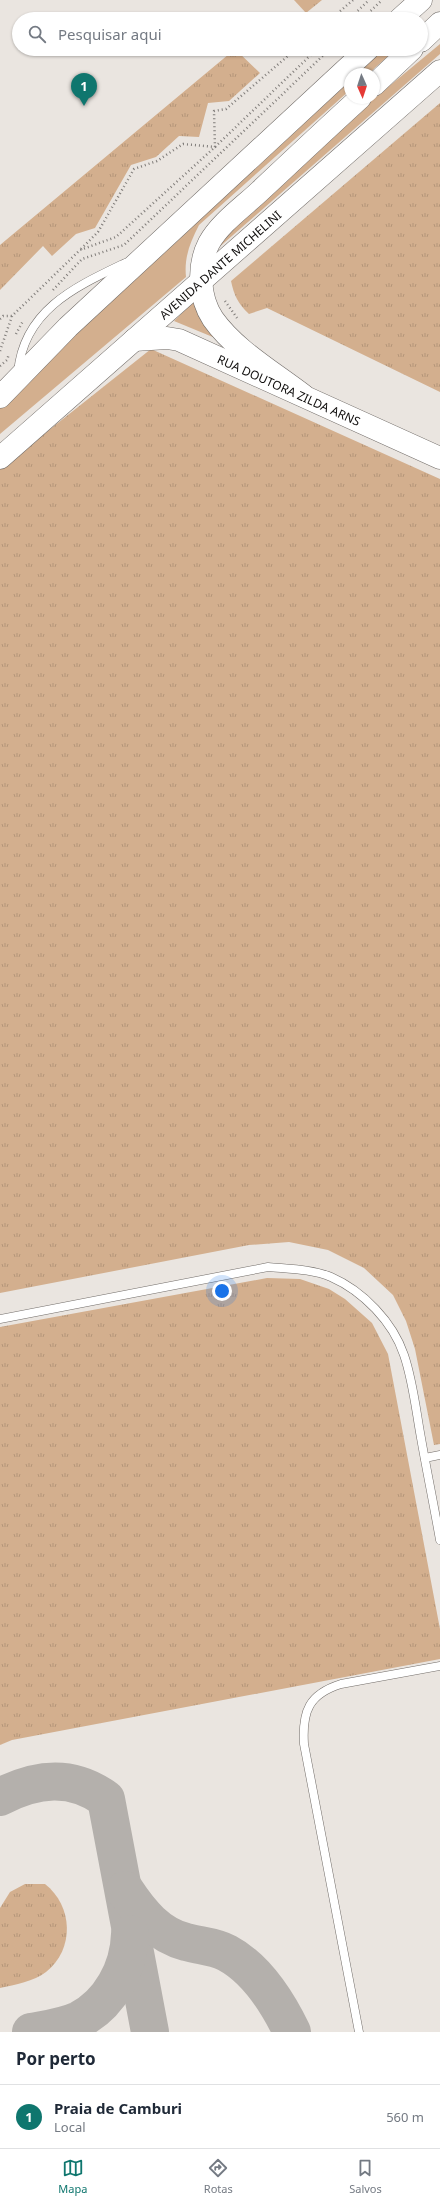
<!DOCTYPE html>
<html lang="pt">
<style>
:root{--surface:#fff;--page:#f2f2f3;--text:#1f2937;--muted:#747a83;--line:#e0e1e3;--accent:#0f766e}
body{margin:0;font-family:"Noto Sans",sans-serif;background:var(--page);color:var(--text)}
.compass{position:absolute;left:344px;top:68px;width:36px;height:36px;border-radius:50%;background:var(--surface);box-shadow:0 1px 3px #0004;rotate:177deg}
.you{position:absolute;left:222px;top:1291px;width:14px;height:14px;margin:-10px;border:3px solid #fff;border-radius:50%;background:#1a73e8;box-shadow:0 0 0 6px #1a73e833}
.badge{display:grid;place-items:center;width:26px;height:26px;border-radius:50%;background:var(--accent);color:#fff;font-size:13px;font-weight:700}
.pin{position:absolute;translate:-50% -33px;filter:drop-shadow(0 1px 2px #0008)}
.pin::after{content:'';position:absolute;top:21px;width:14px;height:12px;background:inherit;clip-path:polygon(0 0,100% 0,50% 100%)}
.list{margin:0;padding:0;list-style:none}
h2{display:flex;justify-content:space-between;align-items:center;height:52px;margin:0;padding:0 16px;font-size:17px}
h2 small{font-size:13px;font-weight:400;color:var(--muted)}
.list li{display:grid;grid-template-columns:26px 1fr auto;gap:12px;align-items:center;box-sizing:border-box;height:64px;padding:0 16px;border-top:1px solid var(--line)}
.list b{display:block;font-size:15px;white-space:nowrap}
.list p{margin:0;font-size:13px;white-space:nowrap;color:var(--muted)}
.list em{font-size:13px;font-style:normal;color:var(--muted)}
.icon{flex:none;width:22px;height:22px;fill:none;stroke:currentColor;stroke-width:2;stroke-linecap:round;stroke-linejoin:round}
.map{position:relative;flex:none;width:440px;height:2032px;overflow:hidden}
.search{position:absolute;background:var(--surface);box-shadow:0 1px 3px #0004;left:12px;right:12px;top:12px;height:44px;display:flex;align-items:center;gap:10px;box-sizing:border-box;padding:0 14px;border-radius:22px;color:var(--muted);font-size:15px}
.sheet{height:116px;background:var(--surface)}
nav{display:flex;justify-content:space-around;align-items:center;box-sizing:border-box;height:56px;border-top:1px solid var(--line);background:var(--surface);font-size:11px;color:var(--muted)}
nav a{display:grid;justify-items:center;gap:2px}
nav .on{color:var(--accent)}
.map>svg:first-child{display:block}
.grass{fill:url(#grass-tufts)}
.garden{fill:#d3af8e}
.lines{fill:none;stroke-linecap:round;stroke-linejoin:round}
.taxiway{stroke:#b4b0ac;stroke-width:38}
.lane-casing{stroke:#716c68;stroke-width:9}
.secondary-casing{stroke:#716c68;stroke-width:23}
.path{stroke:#807d7a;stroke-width:2.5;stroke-dasharray:1 3;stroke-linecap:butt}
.lane{stroke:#fff;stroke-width:8}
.secondary{stroke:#fff;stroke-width:22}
.labels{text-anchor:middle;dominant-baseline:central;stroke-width:3;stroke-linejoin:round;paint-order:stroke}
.street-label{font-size:12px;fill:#0e0c0b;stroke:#fff}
</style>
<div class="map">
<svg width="440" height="2032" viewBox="0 0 440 2032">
<defs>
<pattern id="grass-tufts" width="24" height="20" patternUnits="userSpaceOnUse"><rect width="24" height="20" fill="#d3af8e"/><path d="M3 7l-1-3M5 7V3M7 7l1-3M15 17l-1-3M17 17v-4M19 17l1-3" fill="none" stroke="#b49579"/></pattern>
</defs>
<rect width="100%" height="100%" fill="#eae5e0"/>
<g class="grass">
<path d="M294 0H322L306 13Z"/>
<path d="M235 49 260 73 229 101 208 103 199 137 179 136 156 157 131 165 95 228 76 234 52 256 43 246 0 290V245Z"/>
<path d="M440 103V392L267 308 249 314C238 304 234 295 231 281Z"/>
<path d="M151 349 440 479V1444L434 1445 415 1349 406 1321 393 1295 364 1268 328 1250 289 1242 249 1245 0 1293V469Z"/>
<path d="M267 1278 300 1279 329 1289 345 1299 372 1323 388 1354 440 1629V1659L12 1740 0 1745V1327Z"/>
<path d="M25 1884H45C73 1906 75 1949 46 1972 34 1981 15 1985 0 1988V1908L10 1892Z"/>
</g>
<g class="garden">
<path d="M440 44V54L217 249 219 239 358 112Z"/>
<path d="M392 49H396L368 74H350V90L199 225C190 243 184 257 186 277L0 434V403L148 259 353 69 373 56Z"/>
<path d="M197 298 220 340 174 321Z"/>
</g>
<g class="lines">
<g class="taxiway">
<path d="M0 1797C36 1778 72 1774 106 1799L150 2032"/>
<path d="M125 1890C140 1913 158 1935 186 1942 200 1946 214 1946 227 1953 257 1969 278 2003 292 2032"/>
<path d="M31 2032C47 2029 64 2027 79 2020 110 2004 129 1969 130 1934"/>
</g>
<defs>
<g id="lane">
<path d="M18 372C24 310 75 287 125 263"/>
<path d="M0 1319 268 1267C289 1269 312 1269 331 1277 363 1291 393 1322 404 1355 413 1381 416 1411 421 1438 427 1472 434 1506 440 1540"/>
<path d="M425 1458 440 1455"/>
<path d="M359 2032 304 1744C302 1711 309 1694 341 1684L440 1666"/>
</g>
<g id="secondary">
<path d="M400 19 421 0"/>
<path d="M421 41 440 23"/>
<path d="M374 85 412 49"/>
<path id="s1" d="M134 340 167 338 179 340 440 458"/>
<path d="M303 395C273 372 235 350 213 319 199 298 197 266 209 243 220 223 243 207 260 191 293 160 326 129 360 98"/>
<path d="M0 397 68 327 368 49"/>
<path id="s2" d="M0 458 440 71"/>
</g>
</defs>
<use href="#lane" class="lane-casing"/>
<use href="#secondary" class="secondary-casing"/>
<g class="path">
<path d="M331 19 353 0"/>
<path d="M349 19 369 0"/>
<path d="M362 19 382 0"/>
<path d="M81 249 98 232 134 169 157 161 183 144 215 147 214 111 226 109 296 49"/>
<path d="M53 290 82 259 124 245 330 49"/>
<path d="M225 301 237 318"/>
<path d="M0 319 3 316H12"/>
<path d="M16 334 23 321"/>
<path d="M0 351 12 316 80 250 116 237 215 147 317 49"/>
<path d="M0 366 7 360 9 354"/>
</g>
<use href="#lane" class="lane"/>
<use href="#secondary" class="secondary"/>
</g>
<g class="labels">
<g class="street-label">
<text stroke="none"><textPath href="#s2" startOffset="293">AVENIDA DANTE MICHELINI</textPath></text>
<text stroke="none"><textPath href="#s1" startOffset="166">RUA DOUTORA ZILDA ARNS</textPath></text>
</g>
</g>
</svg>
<svg class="compass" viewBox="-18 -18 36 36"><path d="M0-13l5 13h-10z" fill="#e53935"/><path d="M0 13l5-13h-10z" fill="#747a83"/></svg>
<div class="you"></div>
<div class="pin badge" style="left:84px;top:106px">1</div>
<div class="search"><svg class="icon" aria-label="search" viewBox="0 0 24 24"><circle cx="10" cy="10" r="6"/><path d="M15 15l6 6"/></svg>Pesquisar aqui</div>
</div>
<section class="sheet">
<h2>Por perto<small></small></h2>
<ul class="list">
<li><span class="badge">1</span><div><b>Praia de Camburi</b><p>Local</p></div><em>560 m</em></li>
</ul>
</section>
<nav>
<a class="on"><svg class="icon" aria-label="map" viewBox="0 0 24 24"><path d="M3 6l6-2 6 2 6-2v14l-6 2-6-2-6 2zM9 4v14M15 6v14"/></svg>Mapa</a>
<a><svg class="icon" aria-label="directions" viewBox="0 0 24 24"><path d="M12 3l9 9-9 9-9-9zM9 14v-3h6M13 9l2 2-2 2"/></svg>Rotas</a>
<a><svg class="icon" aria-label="saved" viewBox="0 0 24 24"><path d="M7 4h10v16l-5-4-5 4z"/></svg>Salvos</a>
</nav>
